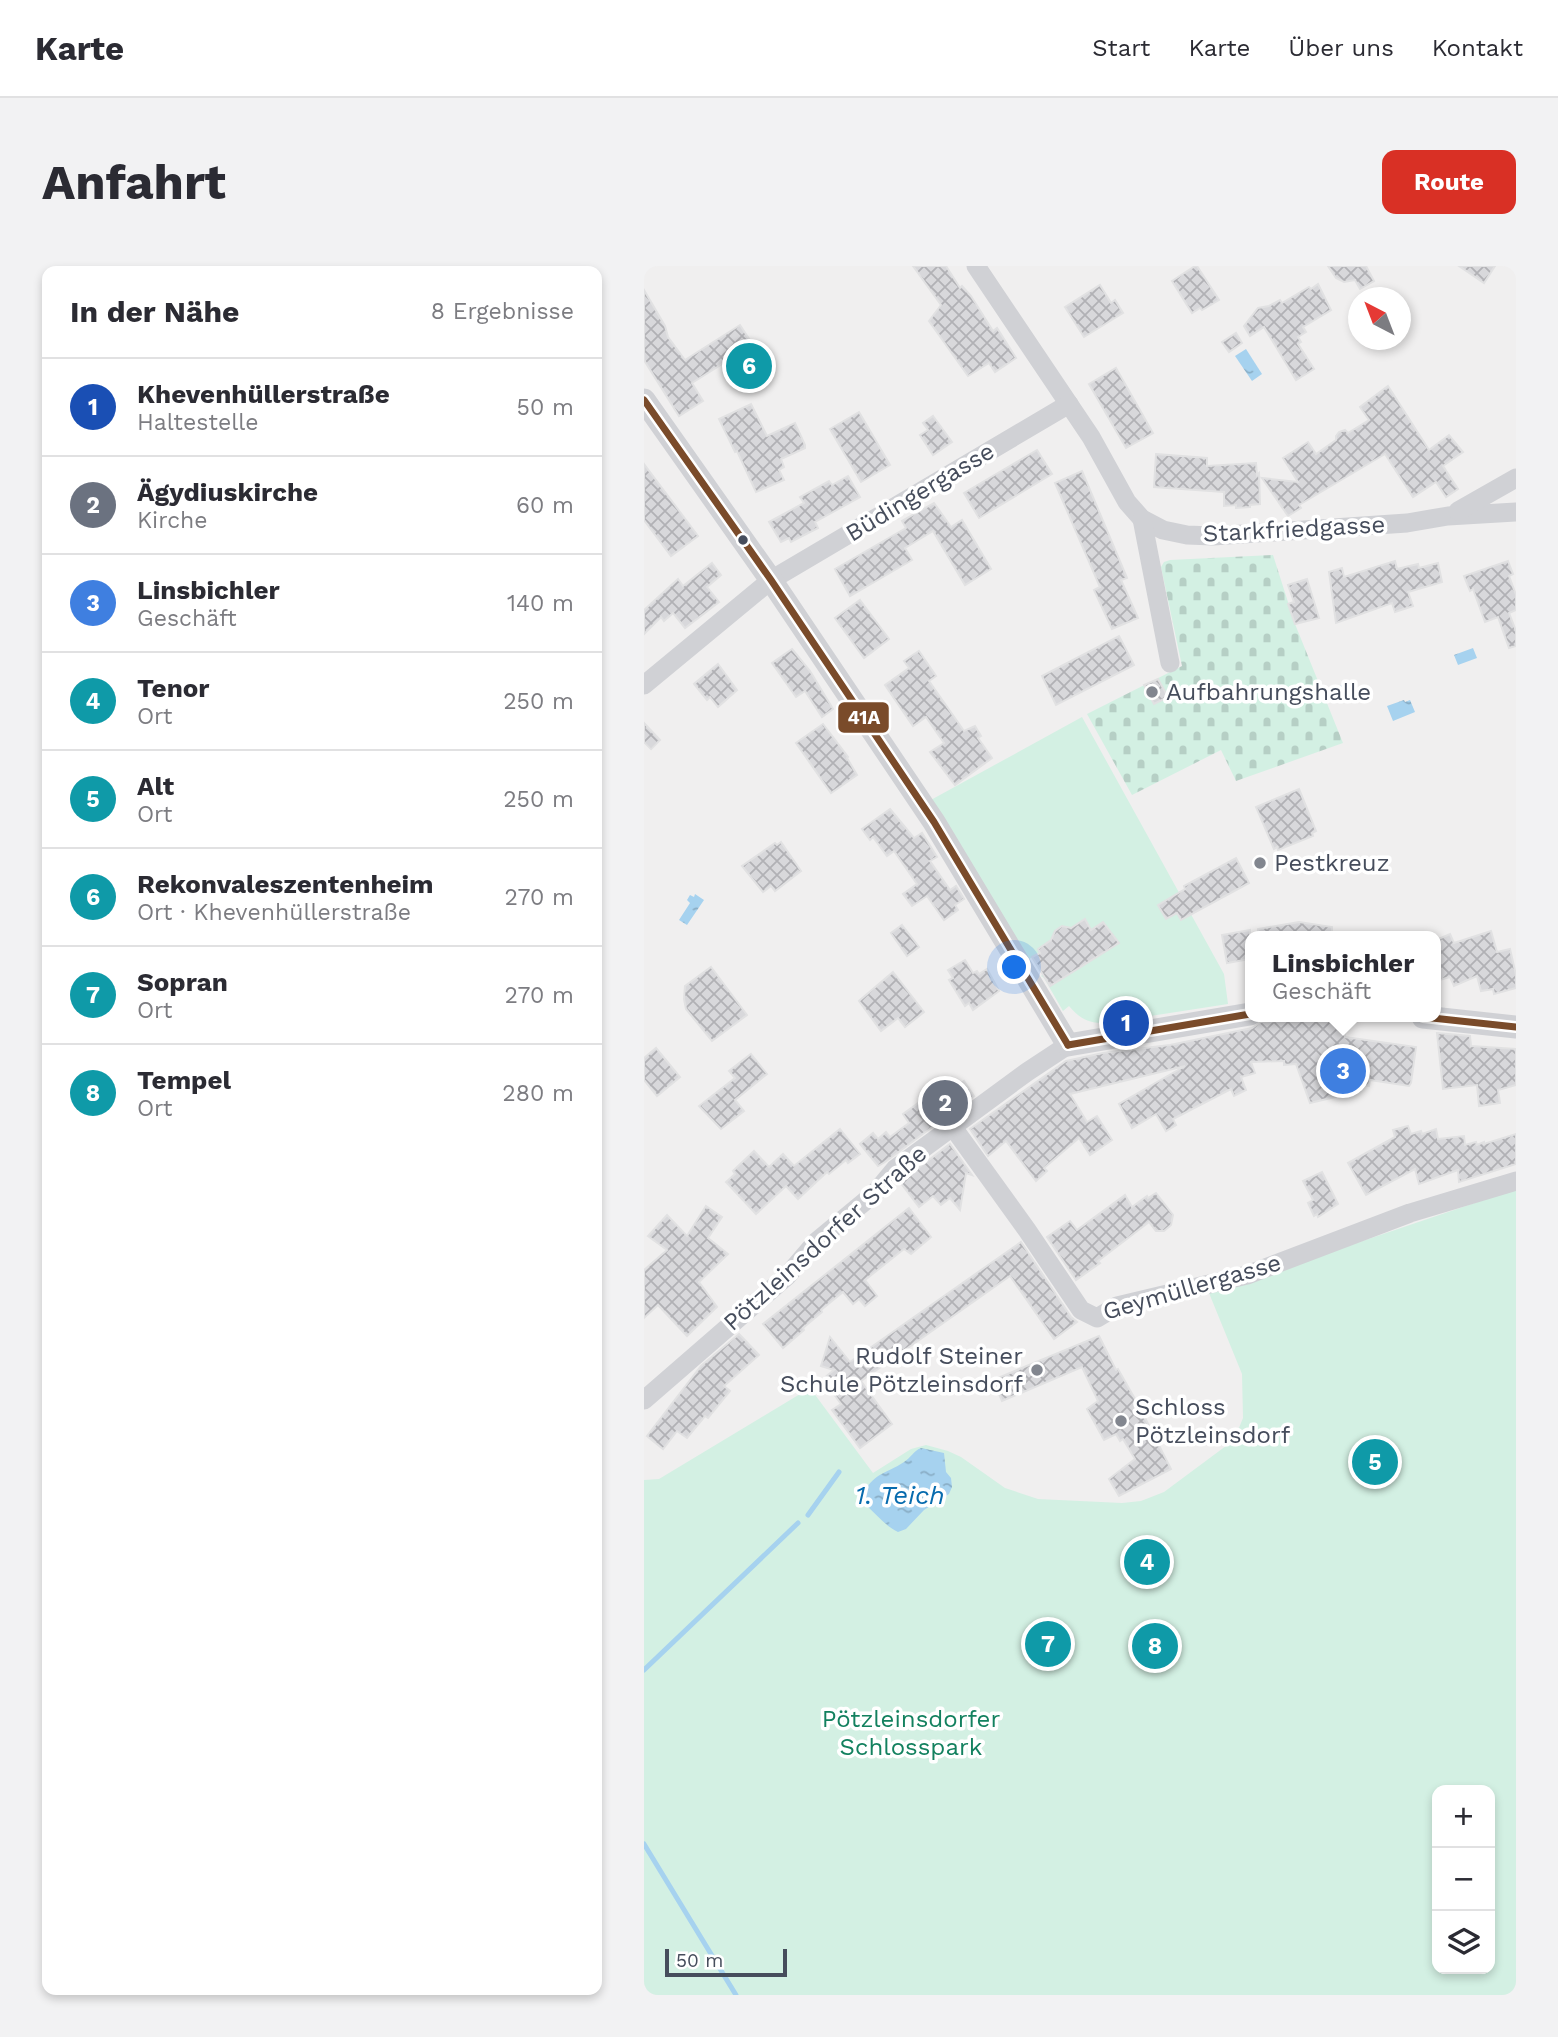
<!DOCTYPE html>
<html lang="de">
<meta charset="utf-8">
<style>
:root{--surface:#fff;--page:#f2f2f3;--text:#2b2b33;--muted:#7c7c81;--line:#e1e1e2;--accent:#d93025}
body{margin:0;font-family:"Work Sans",sans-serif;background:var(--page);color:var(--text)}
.controls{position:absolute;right:21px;bottom:21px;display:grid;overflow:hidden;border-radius:14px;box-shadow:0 4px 10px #0003}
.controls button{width:63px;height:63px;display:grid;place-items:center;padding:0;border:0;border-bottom:2px solid var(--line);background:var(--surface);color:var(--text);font:35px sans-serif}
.compass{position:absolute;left:704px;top:21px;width:63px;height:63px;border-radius:50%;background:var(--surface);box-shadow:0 4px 10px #0003;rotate:318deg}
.scale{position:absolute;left:21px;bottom:18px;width:122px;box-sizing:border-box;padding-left:7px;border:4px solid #464d5c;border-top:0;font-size:19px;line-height:24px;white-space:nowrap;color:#464d5c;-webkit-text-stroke:5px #fff;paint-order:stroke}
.you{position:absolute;left:371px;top:702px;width:24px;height:24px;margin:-18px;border:5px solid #fff;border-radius:50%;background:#1a73e8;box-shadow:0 0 0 10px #1a73e833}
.badge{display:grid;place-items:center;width:46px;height:46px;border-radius:50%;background:var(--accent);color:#fff;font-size:23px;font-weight:700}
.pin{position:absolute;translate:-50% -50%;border:4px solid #fff;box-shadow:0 2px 7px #0006}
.popup{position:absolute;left:601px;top:665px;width:196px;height:91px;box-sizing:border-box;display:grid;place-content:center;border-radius:14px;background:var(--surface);filter:drop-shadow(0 2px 5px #0005);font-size:23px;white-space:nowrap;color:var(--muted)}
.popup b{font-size:26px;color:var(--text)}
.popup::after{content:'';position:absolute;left:50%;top:100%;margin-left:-14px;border:14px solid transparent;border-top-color:var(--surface)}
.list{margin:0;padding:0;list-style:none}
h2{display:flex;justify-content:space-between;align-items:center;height:91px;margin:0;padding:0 28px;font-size:30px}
h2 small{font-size:23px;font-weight:400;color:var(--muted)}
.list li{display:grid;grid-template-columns:46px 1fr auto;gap:21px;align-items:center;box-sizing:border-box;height:98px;padding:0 28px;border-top:2px solid var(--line)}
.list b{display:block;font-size:26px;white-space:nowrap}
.list p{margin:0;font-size:23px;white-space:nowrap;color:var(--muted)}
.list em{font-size:23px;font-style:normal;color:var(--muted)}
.icon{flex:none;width:38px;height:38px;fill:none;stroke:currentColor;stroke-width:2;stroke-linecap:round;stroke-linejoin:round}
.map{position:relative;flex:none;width:872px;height:1729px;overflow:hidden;border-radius:14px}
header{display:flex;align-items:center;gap:42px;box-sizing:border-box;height:98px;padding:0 35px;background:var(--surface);border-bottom:2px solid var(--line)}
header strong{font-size:33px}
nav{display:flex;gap:38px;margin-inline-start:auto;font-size:24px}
.intro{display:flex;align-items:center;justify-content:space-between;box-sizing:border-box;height:168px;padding:0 42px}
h1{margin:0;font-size:49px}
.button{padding:18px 32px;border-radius:14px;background:var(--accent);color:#fff;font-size:24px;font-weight:700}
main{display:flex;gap:42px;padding:0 42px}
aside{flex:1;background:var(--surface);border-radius:14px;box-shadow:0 4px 10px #0003}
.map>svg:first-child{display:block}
.cemetery{fill:url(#cemetery-stones)}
.park{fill:#d3f0e3;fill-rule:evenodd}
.water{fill:url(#water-ripples)}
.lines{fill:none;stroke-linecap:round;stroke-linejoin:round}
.stream{stroke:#a6d2ef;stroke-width:5}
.building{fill:url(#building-cross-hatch);stroke:#e1e1e2;stroke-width:2}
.minor{stroke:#d0d1d5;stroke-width:19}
.tertiary{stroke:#d0d1d5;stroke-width:23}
.bus-1-casing{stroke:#fff;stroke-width:12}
.bus-1{stroke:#7a4b2a;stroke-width:7}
.bus-dot{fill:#464d5c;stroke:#fff;stroke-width:2.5}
.poi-dot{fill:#82868f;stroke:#fff;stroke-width:2.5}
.labels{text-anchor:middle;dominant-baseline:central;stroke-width:7;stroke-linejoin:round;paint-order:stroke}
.street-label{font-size:24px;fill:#464d5c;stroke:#fff}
.poi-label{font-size:24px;fill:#464d5c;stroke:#fff;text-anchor:start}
.park-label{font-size:24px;fill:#13815f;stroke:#fff}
.water-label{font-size:26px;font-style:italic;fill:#076bae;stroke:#fff}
.line-badge{stroke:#fff;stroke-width:2.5}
.badge-label{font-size:19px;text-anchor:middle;font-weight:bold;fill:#fff}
</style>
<header>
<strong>Karte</strong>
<nav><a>Start</a><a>Karte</a><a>Über uns</a><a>Kontakt</a></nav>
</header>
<div class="intro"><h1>Anfahrt</h1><a class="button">Route</a></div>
<main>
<aside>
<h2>In der Nähe<small>8 Ergebnisse</small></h2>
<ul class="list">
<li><span class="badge" style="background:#1a4fb4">1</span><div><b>Khevenhüllerstraße</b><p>Haltestelle</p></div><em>50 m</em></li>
<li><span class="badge" style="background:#6b7280">2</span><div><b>Ägydiuskirche</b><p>Kirche</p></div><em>60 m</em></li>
<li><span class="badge" style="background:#3f7fe0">3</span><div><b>Linsbichler</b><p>Geschäft</p></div><em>140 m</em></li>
<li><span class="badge" style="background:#0f9aa8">4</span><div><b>Tenor</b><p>Ort</p></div><em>250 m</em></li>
<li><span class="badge" style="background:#0f9aa8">5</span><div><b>Alt</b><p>Ort</p></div><em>250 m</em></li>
<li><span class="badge" style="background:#0f9aa8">6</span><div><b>Rekonvaleszentenheim</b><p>Ort · Khevenhüllerstraße</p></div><em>270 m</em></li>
<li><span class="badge" style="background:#0f9aa8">7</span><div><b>Sopran</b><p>Ort</p></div><em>270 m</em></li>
<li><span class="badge" style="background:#0f9aa8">8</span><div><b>Tempel</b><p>Ort</p></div><em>280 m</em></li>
</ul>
</aside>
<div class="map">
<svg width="872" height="1729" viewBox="0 0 872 1729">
<defs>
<pattern id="cemetery-stones" width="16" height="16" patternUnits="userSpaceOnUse" patternTransform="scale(1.75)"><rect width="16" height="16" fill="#d3f0e3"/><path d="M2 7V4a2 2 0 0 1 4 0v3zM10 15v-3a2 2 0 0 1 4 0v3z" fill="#b6cfc5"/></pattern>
<pattern id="water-ripples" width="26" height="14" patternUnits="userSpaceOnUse" patternTransform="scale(1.75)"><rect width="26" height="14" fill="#a6d2ef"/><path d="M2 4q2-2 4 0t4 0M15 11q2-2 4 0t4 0" fill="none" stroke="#89adc5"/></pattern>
<pattern id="building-cross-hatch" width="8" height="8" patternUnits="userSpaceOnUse" patternTransform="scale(1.75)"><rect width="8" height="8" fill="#d8d8db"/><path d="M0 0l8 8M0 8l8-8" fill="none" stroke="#b1b1b5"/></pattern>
</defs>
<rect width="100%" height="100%" fill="#f0efef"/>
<path class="cemetery" d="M629 289 651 358 699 477 592 515 577 484 488 529 443 448 538 400 517 301 520 296 526 294Z"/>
<g class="park">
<path d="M438 451 580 708 584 738 461 757C444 757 436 753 425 740L419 745 400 712 397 710 399 708 405 719H409L413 712 416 714 474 677 459 656 447 664 441 654 427 662 418 660 411 665 407 674 394 683 396 687 385 693 285 535Z"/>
<path d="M872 923V1729H0V1214L15 1213 166 1122 229 1207 267 1183 282 1179 304 1185 317 1191 361 1222 394 1233 478 1237 497 1235 520 1226 590 1174 599 1152 598 1108 565 1027ZM793 1524H846V1703H793Z"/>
</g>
<g class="water">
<path d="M602 83 618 108 608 115 591 90Z"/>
<path d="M829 382 833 392 814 399 810 389Z"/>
<path d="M705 417 710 420 708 429 696 431 690 427V422Z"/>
<path d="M760 434 761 436 766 434 771 446 749 455 743 440Z"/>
<path d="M51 628 60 634 43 659 35 654 46 637 43 634 46 629 50 631Z"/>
<path d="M277 1182 300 1187 302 1206 307 1212 308 1221 305 1228 280 1244 262 1263 254 1266C240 1259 232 1248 221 1238L219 1227C233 1205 240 1209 260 1196 267 1192 269 1185 277 1182Z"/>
</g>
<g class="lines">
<g class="stream">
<path d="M164 1249 195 1206"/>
<path d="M0 1404 154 1257"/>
<path d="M0 1578 92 1729"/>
</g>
</g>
<g class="building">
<path d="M269 0H302L316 22 318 20 327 30 349 65 353 62 372 92 351 106 345 97 324 110 285 55 297 39Z"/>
<path d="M551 0H553L575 34 558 44 556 42 548 47 528 15Z"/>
<path d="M684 0H722L730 15 716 23 711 14 700 16 692 12Z"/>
<path d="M815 0H851L840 17Z"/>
<path d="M674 18 687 44 659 61 662 66 654 71 657 76 654 78 670 103 652 114 620 61 606 70 600 60 614 42 625 40 636 34 638 37 665 21 667 23Z"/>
<path d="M456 19 467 37 471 34 479 47 440 71 421 41Z"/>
<path d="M0 24 21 60 24 71 41 94 96 59 127 106 100 122 83 95 48 117 59 135 35 150 0 94Z"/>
<path d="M592 67 598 77 585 86 578 76Z"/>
<path d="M472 102 509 167 482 182 445 118Z"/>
<path d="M744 120 785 184 805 169 819 186 799 200 814 223 802 231 792 216 769 231 741 188 655 239 657 242 644 250 618 212 654 216 639 192 664 176 672 188 692 174V170L695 166 701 164 704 167 725 154 716 141Z"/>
<path d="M107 138 123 170 151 157 161 179V182L137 193 140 201 135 204 140 214 112 226 93 185 91 186 75 153Z"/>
<path d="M215 146 246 199 217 216 186 163Z"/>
<path d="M289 150 308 176 289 189 276 169 284 164 279 157Z"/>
<path d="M393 184 408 208 335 252 320 227Z"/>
<path d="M512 188 563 192V200L612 197 613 209 615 207 616 238 606 239V241L592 242V239L580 240V226L510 221Z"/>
<path d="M0 198 54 270 27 290 0 254Z"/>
<path d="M438 205 483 312 477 314 494 352 468 363 450 324 456 321 411 217Z"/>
<path d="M204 210 216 231 171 256 174 262 147 276 145 272 137 276 125 256 160 237 156 231 185 215 188 219Z"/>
<path d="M290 237 307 261 318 254 347 303 321 319 289 265 261 282 268 294 206 330 191 303 262 262 258 255Z"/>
<path d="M751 295 753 303 774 298 775 302 794 297 798 316 764 326 769 340 751 346 748 337 692 357 685 306 698 302 700 311Z"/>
<path d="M864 295 869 308 865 310 872 329V344L865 347 872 365V380L865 382 854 351 841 356 829 323 826 325 820 310Z"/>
<path d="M68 297 77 309 63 321 75 336 41 362 29 347 20 355 17 351 0 368V344L34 313 39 320Z"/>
<path d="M663 313 675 352 651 358 644 338 650 336 644 319Z"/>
<path d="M216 334 245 373 220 392 191 352Z"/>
<path d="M475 370 490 399 412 439 398 410Z"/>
<path d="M148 383 166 405 189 443 178 451 161 425 152 431 128 397Z"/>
<path d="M275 385 292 410 285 415 320 465 331 460 337 470 334 472 348 492 311 519 286 486 300 477 282 451 269 460 241 419 265 402 260 395Z"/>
<path d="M74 398 93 424 74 441 66 431 63 434 50 418Z"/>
<path d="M514 413 524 431 510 438 500 419Z"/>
<path d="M0 457 16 474 7 483 0 476Z"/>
<path d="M179 458 204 491 203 492 213 509 187 527 152 477Z"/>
<path d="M655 523 672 565 668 567 669 570 634 584 633 581 630 583 612 541Z"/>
<path d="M246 543 270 572 278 567 293 591 286 595 306 624 312 620 320 633 311 639 314 644 300 654 283 630 268 640 259 628 273 618 250 585 243 590 229 571 226 574 218 563Z"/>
<path d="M137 576 157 605 131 625 127 620 119 626 98 600 131 577 133 579Z"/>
<path d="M592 592 605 617 537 654 533 647 522 653 514 639 541 623 540 620Z"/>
<path d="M441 653 447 664 459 656 475 677 406 720 388 691 396 687 394 683 407 674 411 665 418 660 427 662Z"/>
<path d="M655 656 688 661V670H614V663Z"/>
<path d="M258 659 275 681 263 690 247 667Z"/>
<path d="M606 664V693L583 697 578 669Z"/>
<path d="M847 665 853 686 866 683 872 709V722L850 728 849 723 837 725 833 710 810 720 806 711 792 715V674L806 668 810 677Z"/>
<path d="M321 694 329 707 333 705 335 708 343 703 355 725 329 744 325 737 321 740 305 714 309 712 304 704Z"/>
<path d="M67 701 103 749 68 775 42 743 40 733 41 720Z"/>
<path d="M249 706 280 746 261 761 254 752 237 765 215 735Z"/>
<path d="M647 754H700L701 771 772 781 767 817 765 820 726 814 725 820 714 818 716 825 666 837 652 798 640 799V795L607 796 611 807 597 811 602 824 590 830 587 823 529 853 532 859 522 865 512 848 488 862 475 838 541 800 426 828 443 856 453 850 468 874 446 889 435 872 400 902 403 905 392 915 362 875 344 890 326 863 422 795 459 787 526 779 608 762 617 756Z"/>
<path d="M793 767 826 770 827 780 872 783V819L854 824 856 837 835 840 833 819 799 823Z"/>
<path d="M12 782 36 811 13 830 0 814V792Z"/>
<path d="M107 788 123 808 91 834 100 845 77 863 55 840 91 812 85 805Z"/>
<path d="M320 815 330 830 241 896 234 900 216 878 229 867 234 873 242 866 246 871 265 857 259 848 291 825 296 832Z"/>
<path d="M764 860 767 868 777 865 778 868 792 863 794 873 820 870 821 879 832 876 833 879 840 876V878L872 868V898L815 916 814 904 775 918 771 903 722 929 704 897 751 871 749 864Z"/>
<path d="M196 863 216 888 204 897 202 894 185 908 183 906 154 933 142 920 112 948 82 916 91 908 89 905 110 885 125 901 139 888 150 900Z"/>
<path d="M306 878 328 909 322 907 316 944 306 932 297 939 289 930 275 941 256 916Z"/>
<path d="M678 906 694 938 674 951 673 948 670 950 664 937 669 934 659 915Z"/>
<path d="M512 927 529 949 527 959 520 965H512L505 956 454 995 456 997 432 1014 403 971 426 955 433 964 481 929 488 941 503 930 504 932Z"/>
<path d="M62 940 78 951 64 972 84 988 55 1016 73 1041 43 1070 14 1039 0 1052V1004L23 984 4 970 23 949 43 970Z"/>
<path d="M265 942 287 971 267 988 260 983 221 1014 233 1030 221 1040 215 1033 209 1038 199 1026 177 1044 178 1046 159 1062 160 1064 139 1082 119 1058Z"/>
<path d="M377 976 427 1051 433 1056 410 1073 366 1010 217 1115 248 1158 216 1182 188 1144 197 1138 179 1113 190 1104 177 1100 186 1071 206 1096Z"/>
<path d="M95 1068 115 1089 80 1120 86 1125 64 1152 61 1150 43 1172 33 1165 19 1183 3 1170 57 1100Z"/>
<path d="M455 1070 472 1104 474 1103 495 1140 527 1203 475 1230 465 1213 491 1193 479 1173 476 1175 472 1168 460 1174 443 1143 454 1135 438 1101 358 1135 349 1114Z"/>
<path d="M513 1366 524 1385 509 1395 498 1375Z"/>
</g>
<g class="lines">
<g class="minor">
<path d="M332 0 447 171 483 236 498 253 519 264 543 269 569 270 763 257 804 250 872 246"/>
<path d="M814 245 872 212"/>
<path d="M498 253 526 397"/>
<path d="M0 419 127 314 425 138"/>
<path d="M308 860 383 964 437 1044 453 1052 473 1040 603 1009 766 947 872 915"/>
<path d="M0 1134 143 1010 173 975 231 927 251 903 383 806 424 779"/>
</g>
<g class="tertiary">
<path d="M0 134 127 314 290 556 424 779 606 748"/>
<path d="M779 751 872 761"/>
</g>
<defs>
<g id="bus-1">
<path d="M0 134 127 314 290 556 424 779"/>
<path d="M779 751 872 761"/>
<path d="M424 779 606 748"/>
</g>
</defs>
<use href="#bus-1" class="bus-1-casing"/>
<use href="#bus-1" class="bus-1"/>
</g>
<circle class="bus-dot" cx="99" cy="274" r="6"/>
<g class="poi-dot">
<circle cx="508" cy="426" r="7"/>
<circle cx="616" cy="597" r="7"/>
<circle cx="393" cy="1104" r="7"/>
<circle cx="477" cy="1155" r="7"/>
</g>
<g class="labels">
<g class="street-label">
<text transform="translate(276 226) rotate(-31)">Büdingergasse</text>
<text transform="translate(650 263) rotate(-3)">Starkfriedgasse</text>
<text transform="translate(181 972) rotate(-42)">Pötzleinsdorfer Straße</text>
<text transform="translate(548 1021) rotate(-16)">Geymüllergasse</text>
</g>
<g class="poi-label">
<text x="522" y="426">Aufbahrungshalle</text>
<text x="630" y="597">Pestkreuz</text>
<text x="379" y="1090" text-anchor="end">Rudolf Steiner<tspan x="379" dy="28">Schule Pötzleinsdorf</tspan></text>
<text x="491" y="1141">Schloss<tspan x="491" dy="28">Pötzleinsdorf</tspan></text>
</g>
<g class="park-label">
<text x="267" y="1453">Pötzleinsdorfer<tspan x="267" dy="28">Schlosspark</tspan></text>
</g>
<g class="water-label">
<text x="256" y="1229">1. Teich</text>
</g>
</g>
<rect class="line-badge" x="193" y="435" width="53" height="33" rx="7" fill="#7a4b2a"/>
<g class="badge-label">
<text x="220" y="458">41A</text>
</g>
</svg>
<div class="controls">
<button>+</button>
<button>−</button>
<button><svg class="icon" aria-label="layers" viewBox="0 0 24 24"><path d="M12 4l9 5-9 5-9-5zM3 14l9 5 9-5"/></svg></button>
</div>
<svg class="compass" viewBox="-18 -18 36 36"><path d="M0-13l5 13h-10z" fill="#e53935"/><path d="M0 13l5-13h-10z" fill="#7c7c81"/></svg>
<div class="scale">50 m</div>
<div class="you"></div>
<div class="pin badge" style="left:482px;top:757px;background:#1a4fb4">1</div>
<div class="pin badge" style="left:301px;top:837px;background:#6b7280">2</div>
<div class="pin badge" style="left:699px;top:805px;background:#3f7fe0">3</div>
<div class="popup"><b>Linsbichler</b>Geschäft</div>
<div class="pin badge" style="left:503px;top:1296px;background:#0f9aa8">4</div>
<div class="pin badge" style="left:731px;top:1196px;background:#0f9aa8">5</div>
<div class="pin badge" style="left:105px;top:100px;background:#0f9aa8">6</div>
<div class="pin badge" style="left:404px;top:1378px;background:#0f9aa8">7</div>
<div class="pin badge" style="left:511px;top:1380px;background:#0f9aa8">8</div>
</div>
</main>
